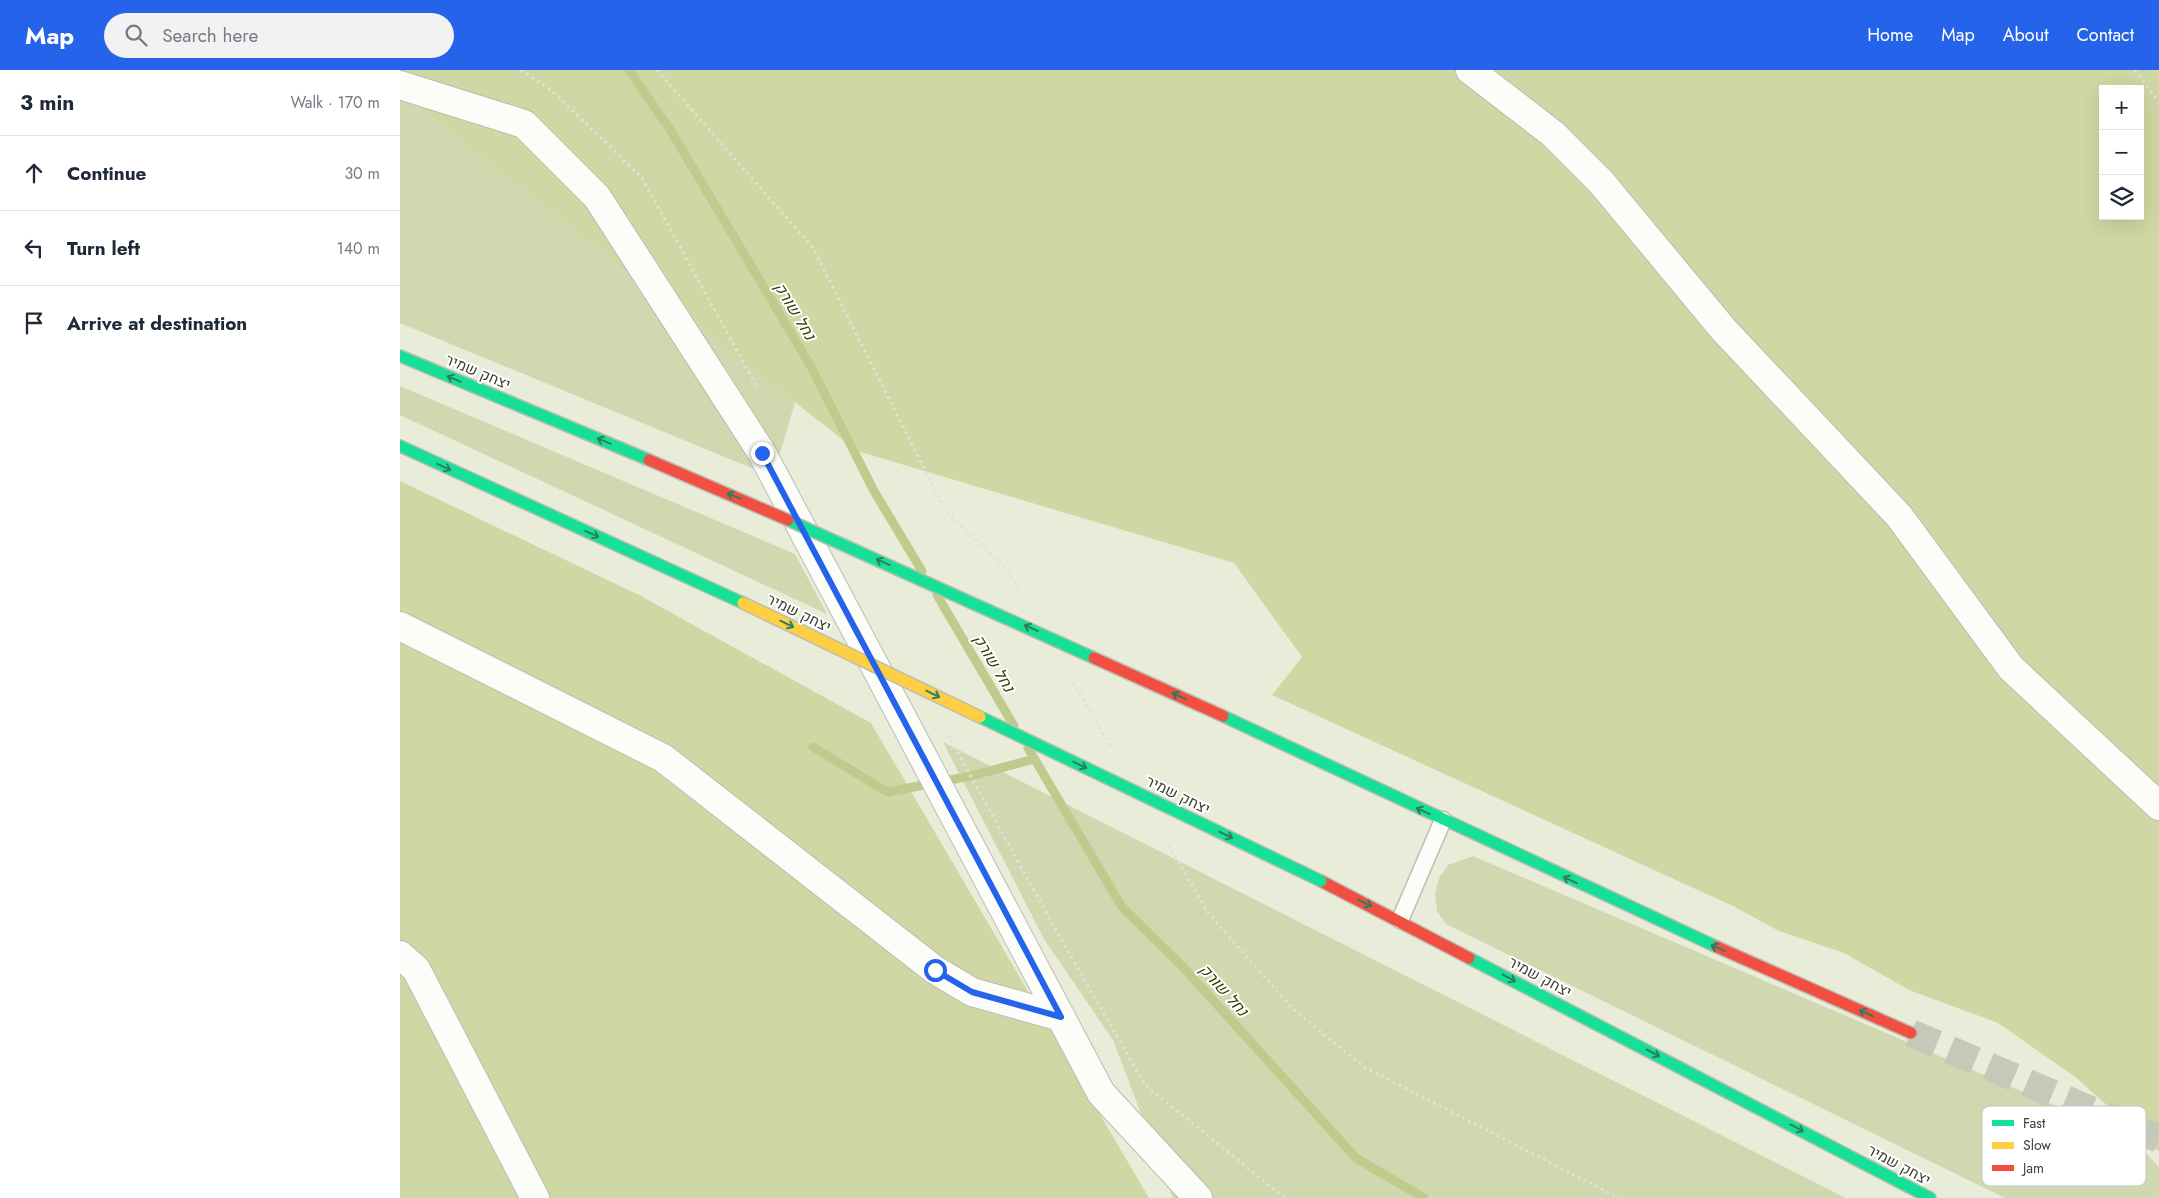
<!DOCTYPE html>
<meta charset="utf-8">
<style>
:root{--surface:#fff;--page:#f2f2f3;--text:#1f2937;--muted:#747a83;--line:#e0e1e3;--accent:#2563eb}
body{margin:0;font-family:Jost,Heebo,sans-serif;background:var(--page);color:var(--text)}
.controls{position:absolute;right:15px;top:15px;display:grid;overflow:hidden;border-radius:0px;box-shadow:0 5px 20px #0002}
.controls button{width:45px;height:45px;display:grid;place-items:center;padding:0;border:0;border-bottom:1px solid var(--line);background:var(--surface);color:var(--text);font:25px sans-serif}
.stop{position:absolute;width:15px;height:15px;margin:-11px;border:4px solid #2563eb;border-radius:50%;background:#fff}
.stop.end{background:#2563eb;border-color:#fff;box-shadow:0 1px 5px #0008}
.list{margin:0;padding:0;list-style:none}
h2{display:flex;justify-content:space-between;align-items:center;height:65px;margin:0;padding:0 20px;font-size:21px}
h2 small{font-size:16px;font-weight:400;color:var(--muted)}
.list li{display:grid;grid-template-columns:32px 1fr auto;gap:15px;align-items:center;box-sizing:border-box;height:75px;padding:0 20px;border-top:1px solid var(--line)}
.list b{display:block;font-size:19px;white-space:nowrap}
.list em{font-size:16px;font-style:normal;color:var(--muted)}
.icon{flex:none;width:28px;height:28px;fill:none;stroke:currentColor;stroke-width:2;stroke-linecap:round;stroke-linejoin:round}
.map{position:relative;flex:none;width:1759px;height:1128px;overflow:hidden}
header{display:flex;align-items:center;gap:30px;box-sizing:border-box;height:70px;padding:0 25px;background:var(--accent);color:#fff}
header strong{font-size:24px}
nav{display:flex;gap:28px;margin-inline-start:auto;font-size:18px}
.search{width:350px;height:45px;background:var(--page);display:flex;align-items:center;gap:12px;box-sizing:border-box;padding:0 18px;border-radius:28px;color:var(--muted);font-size:19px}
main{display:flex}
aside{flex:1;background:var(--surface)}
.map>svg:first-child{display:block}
.green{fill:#d0d8b0}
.forest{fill:#cfd8a4;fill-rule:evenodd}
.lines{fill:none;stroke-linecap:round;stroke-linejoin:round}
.stream{stroke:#bfca8d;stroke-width:9}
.highway-tunnel{stroke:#c5c9b7;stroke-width:28;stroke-dasharray:28 14;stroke-linecap:butt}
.lane-casing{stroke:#bbbeaf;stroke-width:19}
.street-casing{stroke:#bbbeaf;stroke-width:30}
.fast-casing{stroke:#bbbeaf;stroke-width:14}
.jam-casing{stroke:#bbbeaf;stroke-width:14}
.path{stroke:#e0e1db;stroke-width:3;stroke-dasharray:2.5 4;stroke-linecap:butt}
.lane{stroke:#fcfcf9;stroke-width:16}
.street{stroke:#fcfcf9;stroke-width:28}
.fast{stroke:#16e098;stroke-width:11}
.jam{stroke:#f24e42;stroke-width:11}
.fast-bridge-casing{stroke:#bbbeaf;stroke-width:14;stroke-linecap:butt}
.slow-bridge-casing{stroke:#bbbeaf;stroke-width:14;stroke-linecap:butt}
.jam-bridge-casing{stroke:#bbbeaf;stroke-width:14;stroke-linecap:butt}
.fast-bridge{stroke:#16e098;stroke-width:11}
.slow-bridge{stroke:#ffcf43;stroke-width:11}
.jam-bridge{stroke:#f24e42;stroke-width:11}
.oneway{stroke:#2c7f5a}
.route{stroke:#2563eb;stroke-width:6}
.labels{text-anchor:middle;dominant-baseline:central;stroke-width:4;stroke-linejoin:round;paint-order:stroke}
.street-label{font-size:15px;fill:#3b3e30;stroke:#fff}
.water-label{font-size:16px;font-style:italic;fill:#373f00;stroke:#fff}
.key{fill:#fff;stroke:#c4c5c1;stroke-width:1}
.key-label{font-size:14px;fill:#3b3e30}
</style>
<header>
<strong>Map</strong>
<div class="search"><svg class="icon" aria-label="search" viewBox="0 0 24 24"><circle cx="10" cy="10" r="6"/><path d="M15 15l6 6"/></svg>Search here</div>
<nav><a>Home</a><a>Map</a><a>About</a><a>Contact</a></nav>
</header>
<main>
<aside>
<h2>3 min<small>Walk · 170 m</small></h2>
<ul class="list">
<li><svg class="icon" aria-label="ahead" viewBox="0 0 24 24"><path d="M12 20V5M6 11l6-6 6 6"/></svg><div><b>Continue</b></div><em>30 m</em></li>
<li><svg class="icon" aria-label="left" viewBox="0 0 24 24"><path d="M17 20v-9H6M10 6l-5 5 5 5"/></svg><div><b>Turn left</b></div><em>140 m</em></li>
<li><svg class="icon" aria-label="arrive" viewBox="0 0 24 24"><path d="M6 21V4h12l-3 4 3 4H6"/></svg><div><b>Arrive at destination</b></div></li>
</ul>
</aside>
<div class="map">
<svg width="1759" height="1128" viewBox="0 0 1759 1128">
<rect width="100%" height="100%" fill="#e8ecd9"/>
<g class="green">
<path d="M0 0 404 302 373 407 0 253Z"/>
<path d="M0 316 395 484 427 544 0 345Z"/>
<path d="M543 672 1446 1128H773L713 970 644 869Z"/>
<path d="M1073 786 1731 1068 1759 1097V1128H1605L1046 854 1037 841 1035 823 1039 808 1048 795Z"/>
</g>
<g class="forest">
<path d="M0 0H1759V1082L1674 1006 1598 953 1509 920 1444 883 1379 861 1335 837 872 625 902 587 834 493 457 381 0 22ZM1703 19H1740V146H1703Z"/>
<path d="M0 411 241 526 471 653 749 1128H0Z"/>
</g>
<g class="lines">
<g class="stream">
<path d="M229 0 271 61 410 295 474 421 522 501"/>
<path d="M537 525 614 656"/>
<path d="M413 677 487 722 571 706 634 689"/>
<path d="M628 678 722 837 782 896 956 1088 1024 1128"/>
</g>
<path class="highway-tunnel" d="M1511 963 1759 1069"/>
<defs>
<path id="lane" d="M1000 850 1043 750"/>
<g id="street">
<path d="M1070 0 1153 64 1201 112 1323 259 1499 446 1611 598 1759 736"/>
<path d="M0 15 124 54 197 127 362 383 701 1023 798 1128"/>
<path d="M0 556 263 688 535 900 572 922 661 947"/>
<path d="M0 885 16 899 135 1128"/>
</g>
<g id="fast">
<path d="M0 286 249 390"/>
<path d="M0 376 343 533"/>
<path d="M823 646 1317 877"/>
<path d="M1069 888 1530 1128"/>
</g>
<g id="jam">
<path d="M921 811 1069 888"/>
<path d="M1317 877 1511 963"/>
</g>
</defs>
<use href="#lane" class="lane-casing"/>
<use href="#street" class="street-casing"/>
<use href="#fast" class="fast-casing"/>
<use href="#jam" class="jam-casing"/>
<g class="path">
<path d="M121 0 151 20 242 108 356 315"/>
<path d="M257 0 413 178 545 440 607 500 620 522"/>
<path d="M1735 0 1759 32"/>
<path d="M673 612 711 677"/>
<path d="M548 665 661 869 745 1015 885 1128"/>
<path d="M765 769 809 844 893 939 964 997 1219 1128"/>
</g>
<use href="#lane" class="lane"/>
<use href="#street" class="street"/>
<use href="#fast" class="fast"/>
<use href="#jam" class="jam"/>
<defs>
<g id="fast-bridge">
<path d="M388 450 694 588"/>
<path d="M580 647 921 811"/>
</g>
<path id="slow-bridge" d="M343 533 580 647"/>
<g id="jam-bridge">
<path d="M249 390 388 450"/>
<path d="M694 588 823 646"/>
</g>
</defs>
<use href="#fast-bridge" class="fast-bridge-casing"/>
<use href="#slow-bridge" class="slow-bridge-casing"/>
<use href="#jam-bridge" class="jam-bridge-casing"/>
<use href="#fast-bridge" class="fast-bridge"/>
<use href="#slow-bridge" class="slow-bridge"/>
<use href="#jam-bridge" class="jam-bridge"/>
</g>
<defs><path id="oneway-shaft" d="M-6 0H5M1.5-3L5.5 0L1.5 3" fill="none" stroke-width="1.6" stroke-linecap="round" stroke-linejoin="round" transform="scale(1.25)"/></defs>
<g class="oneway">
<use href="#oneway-shaft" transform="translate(54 309) rotate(-157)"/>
<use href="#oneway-shaft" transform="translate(204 371) rotate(-157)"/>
<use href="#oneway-shaft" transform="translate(44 397) rotate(25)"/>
<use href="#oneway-shaft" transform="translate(334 426) rotate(-157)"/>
<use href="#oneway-shaft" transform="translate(192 464) rotate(25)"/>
<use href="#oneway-shaft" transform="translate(483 492) rotate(-156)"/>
<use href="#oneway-shaft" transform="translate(387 554) rotate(26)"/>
<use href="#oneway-shaft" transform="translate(631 558) rotate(-156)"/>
<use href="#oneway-shaft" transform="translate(533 624) rotate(26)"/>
<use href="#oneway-shaft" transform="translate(779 626) rotate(-155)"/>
<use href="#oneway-shaft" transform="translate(680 695) rotate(26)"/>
<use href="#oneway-shaft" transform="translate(1023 741) rotate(-155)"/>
<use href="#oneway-shaft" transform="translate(826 765) rotate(26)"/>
<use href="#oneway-shaft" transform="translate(1170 810) rotate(-155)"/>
<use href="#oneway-shaft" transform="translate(965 833) rotate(27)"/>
<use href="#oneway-shaft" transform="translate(1318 878) rotate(-156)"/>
<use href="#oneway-shaft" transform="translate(1109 908) rotate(28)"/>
<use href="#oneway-shaft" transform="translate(1466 943) rotate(-156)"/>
<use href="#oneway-shaft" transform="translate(1253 983) rotate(28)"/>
<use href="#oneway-shaft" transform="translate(1397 1058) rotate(28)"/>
</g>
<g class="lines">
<path class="route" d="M362 383 661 947 572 922 535 900"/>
</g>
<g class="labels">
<g class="street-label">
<text transform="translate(78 302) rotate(23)">יצחק שמיר</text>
<text transform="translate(399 543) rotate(26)">יצחק שמיר</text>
<text transform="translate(778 725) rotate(26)">יצחק שמיר</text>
<text transform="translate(1140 907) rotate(28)">יצחק שמיר</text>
<text transform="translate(1499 1095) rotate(28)">יצחק שמיר</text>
</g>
<g class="water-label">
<text transform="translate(395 241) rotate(59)">נחל שורק</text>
<text transform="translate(594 593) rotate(59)">נחל שורק</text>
<text transform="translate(824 920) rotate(48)">נחל שורק</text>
</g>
</g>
<rect x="1582" y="1036" width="164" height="80" rx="8" class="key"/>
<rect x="1592" y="1050" width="22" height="6" fill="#16e098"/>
<rect x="1592" y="1072" width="22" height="7" fill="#ffcf43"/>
<rect x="1592" y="1095" width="22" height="6" fill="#f24e42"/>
<g class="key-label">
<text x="1623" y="1058">Fast</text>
<text x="1623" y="1080">Slow</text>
<text x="1623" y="1103">Jam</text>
</g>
</svg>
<div class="controls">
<button>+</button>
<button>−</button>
<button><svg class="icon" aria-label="layers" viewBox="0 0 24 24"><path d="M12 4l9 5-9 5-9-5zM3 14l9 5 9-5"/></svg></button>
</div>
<div class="stop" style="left:535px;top:900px"></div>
<div class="stop end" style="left:362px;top:383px"></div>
</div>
</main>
